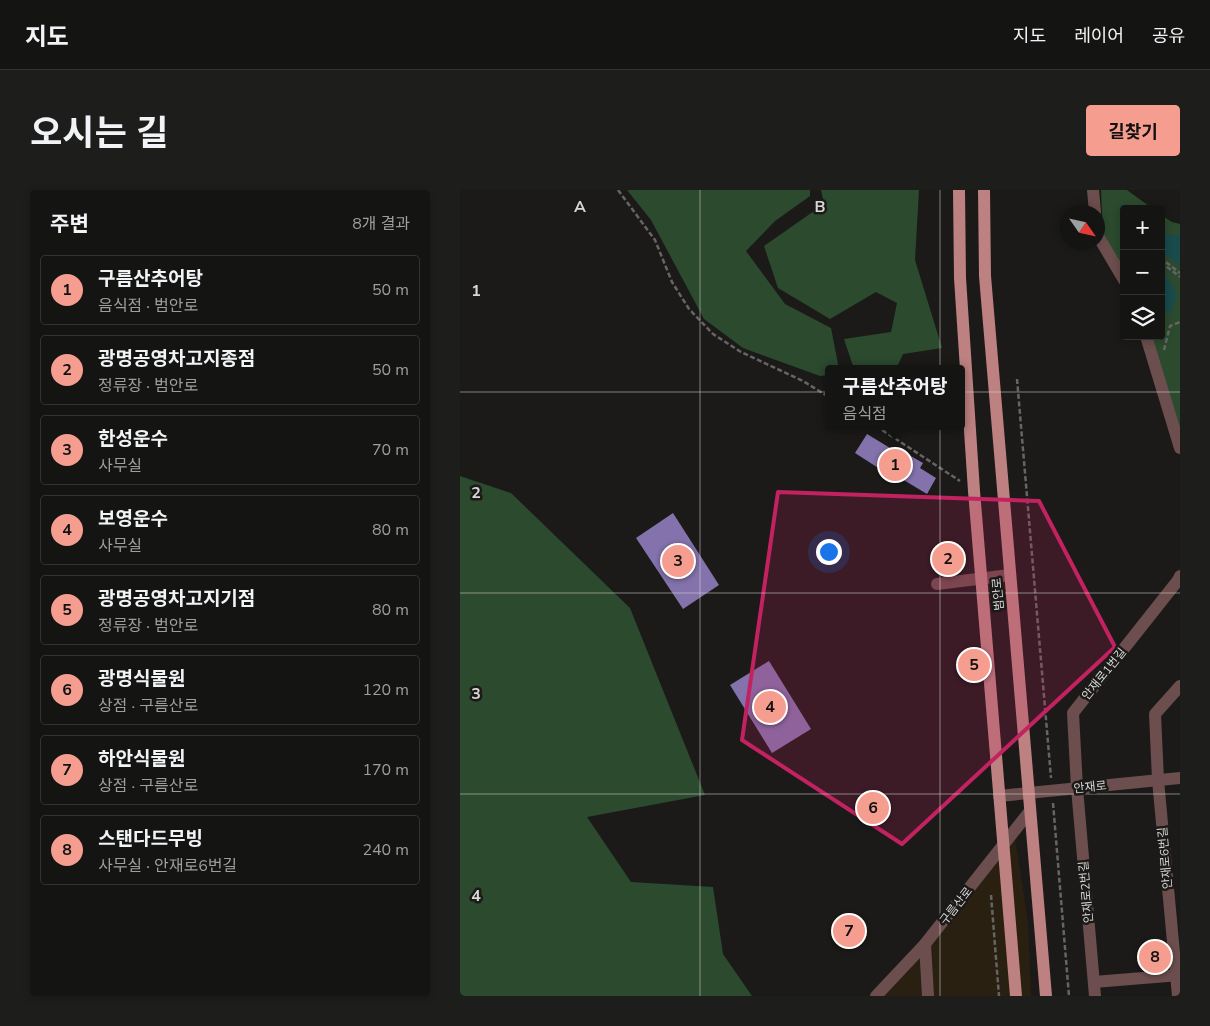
<!DOCTYPE html>
<html lang="ko">
<meta charset="utf-8">
<style>
:root{--surface:#141412;--page:#1d1d1b;--text:#f1f3f6;--muted:#9d9e9f;--line:#333332;--accent:#f59d8f}
body{margin:0;font-family:"Nunito Sans","Noto Sans KR",sans-serif;background:var(--page);color:var(--text)}
.controls{position:absolute;right:15px;top:15px;display:grid;overflow:hidden;border-radius:5px;box-shadow:0 2px 8px #0003}
.controls button{width:45px;height:45px;display:grid;place-items:center;padding:0;border:0;border-bottom:1px solid var(--line);background:var(--surface);color:var(--text);font:25px sans-serif}
.compass{position:absolute;left:600px;top:15px;width:45px;height:45px;border-radius:50%;background:var(--surface);box-shadow:0 2px 8px #0003;rotate:124deg}
.you{position:absolute;left:368px;top:361px;width:18px;height:18px;margin:-12px;border:4px solid #fff;border-radius:50%;background:#1a73e8;box-shadow:0 0 0 8px #1a73e833}
.badge{display:grid;place-items:center;width:32px;height:32px;border-radius:50%;background:var(--accent);color:#111;font-size:16px;font-weight:700}
.pin{position:absolute;translate:-50% -50%;border:2px solid #fff;box-shadow:0 1px 5px #0006}
.popup{position:absolute;left:365px;top:175px;width:140px;height:65px;box-sizing:border-box;display:grid;place-content:center;border-radius:5px;background:var(--surface);filter:drop-shadow(0 1px 4px #0005);font-size:16px;white-space:nowrap;color:var(--muted)}
.popup b{font-size:19px;color:var(--text)}
.popup::after{content:'';position:absolute;left:50%;top:100%;margin-left:-10px;border:10px solid transparent;border-top-color:var(--surface)}
.list{margin:0;padding:0;list-style:none}
h2{display:flex;justify-content:space-between;align-items:center;height:65px;margin:0;padding:0 20px;font-size:21px}
h2 small{font-size:16px;font-weight:400;color:var(--muted)}
.list li{display:grid;grid-template-columns:32px 1fr auto;gap:15px;align-items:center;box-sizing:border-box;height:70px;margin:0 10px 10px;padding:0 10px;border:1px solid var(--line);border-radius:5px}
.list b{display:block;font-size:19px;white-space:nowrap}
.list p{margin:0;font-size:16px;white-space:nowrap;color:var(--muted)}
.list em{font-size:16px;font-style:normal;color:var(--muted)}
.icon{flex:none;width:28px;height:28px;fill:none;stroke:currentColor;stroke-width:2;stroke-linecap:round;stroke-linejoin:round}
.map{position:relative;flex:none;width:720px;height:806px;overflow:hidden;border-radius:5px}
header{display:flex;align-items:center;gap:30px;box-sizing:border-box;height:70px;padding:0 25px;background:var(--surface);border-bottom:1px solid var(--line)}
header strong{font-size:24px}
nav{display:flex;gap:28px;margin-inline-start:auto;font-size:18px}
.intro{display:flex;align-items:center;justify-content:space-between;box-sizing:border-box;height:120px;padding:0 30px}
h1{margin:0;font-size:35px}
.button{padding:12px 22px;border-radius:5px;background:var(--accent);color:#111;font-size:18px;font-weight:700}
main{display:flex;gap:30px;padding:0 30px}
aside{flex:1;background:var(--surface);border-radius:5px;box-shadow:0 2px 8px #0003}
.map>svg:first-child{display:block}
.commercial{fill:#2a2011}
.green{fill:#2b4a2e}
.water{fill:#194a4c}
.building{fill:#8372ab}
.lines{fill:none;stroke-linecap:round;stroke-linejoin:round}
.path{stroke:#656563;stroke-width:2.5;stroke-dasharray:5 2.5;stroke-linecap:butt}
.minor{stroke:#6b4e4d;stroke-width:12}
.major{stroke:#bc8180;stroke-width:12}
.marked{fill:#c32261;fill-opacity:0.2;stroke:#c32261;stroke-width:4;stroke-linejoin:round}
.grid{fill:none;stroke:#d7d7d5;stroke-width:1;stroke-opacity:0.55}
.labels{text-anchor:middle;dominant-baseline:central;stroke-width:5;stroke-linejoin:round;paint-order:stroke}
.street-label{font-size:12px;fill:#d7d7d5;stroke:#1b1a18}
.grid-label{font-size:16px;text-anchor:middle;font-weight:bold;fill:#d7d7d5;stroke:#1b1a18;stroke-width:5;stroke-linejoin:round;paint-order:stroke}
</style>
<header>
<strong>지도</strong>
<nav><a>지도</a><a>레이어</a><a>공유</a></nav>
</header>
<div class="intro"><h1>오시는 길</h1><a class="button">길찾기</a></div>
<main>
<aside>
<h2>주변<small>8개 결과</small></h2>
<ul class="list">
<li><span class="badge">1</span><div><b>구름산추어탕</b><p>음식점 · 범안로</p></div><em>50 m</em></li>
<li><span class="badge">2</span><div><b>광명공영차고지종점</b><p>정류장 · 범안로</p></div><em>50 m</em></li>
<li><span class="badge">3</span><div><b>한성운수</b><p>사무실</p></div><em>70 m</em></li>
<li><span class="badge">4</span><div><b>보영운수</b><p>사무실</p></div><em>80 m</em></li>
<li><span class="badge">5</span><div><b>광명공영차고지기점</b><p>정류장 · 범안로</p></div><em>80 m</em></li>
<li><span class="badge">6</span><div><b>광명식물원</b><p>상점 · 구름산로</p></div><em>120 m</em></li>
<li><span class="badge">7</span><div><b>하안식물원</b><p>상점 · 구름산로</p></div><em>170 m</em></li>
<li><span class="badge">8</span><div><b>스탠다드무빙</b><p>사무실 · 안재로6번길</p></div><em>240 m</em></li>
</ul>
</aside>
<div class="map">
<svg width="720" height="806" viewBox="0 0 720 806">
<rect width="100%" height="100%" fill="#1b1a18"/>
<path class="commercial" d="M554 641 568 732 571 806H416Z"/>
<g class="green">
<path d="M167 0H350V6L315 31 286 61 325 114 371 138 379 179H369V185L360 186 283 158 244 129 191 30Z"/>
<path d="M361 0H459L455 70 482 158 443 164 436 179H394L384 149 431 142 437 113 416 102 370 129 318 98 304 56 364 14Z"/>
<path d="M641 0H667L693 19H664V81L643 46Z"/>
<path d="M701 25 712 32 720 34V240L690 146H701Z"/>
<path d="M0 286 51 303 170 418 245 605 127 627 171 692 253 697 263 764 292 806H0Z"/>
</g>
<g class="water">
<path d="M660 14 667 19H664V51L662 48Z"/>
<path d="M701 41 707 45 720 46V75L701 62Z"/>
<path d="M701 78 717 104 711 122 701 121Z"/>
</g>
<g class="building">
<path d="M407 244 435 261 423 281 395 263Z"/>
<path d="M449 265 463 273 460 278 476 288 467 304 437 286Z"/>
<path d="M213 323 259 395 223 419 176 348Z"/>
<path d="M309 471 351 539 312 563 270 495Z"/>
</g>
<g class="lines">
<g class="path">
<path d="M158 0 195 50 212 92 229 119 253 144 281 162 343 191 369 207"/>
<path d="M701 71 702 69 720 83"/>
<path d="M701 72 720 87"/>
<path d="M704 160 710 136 720 132"/>
<path d="M557 189 591 588"/>
<path d="M416 236 500 291"/>
<path d="M593 613 609 806"/>
<path d="M531 705 539 806"/>
</g>
<g class="minor">
<path d="M633 0 635 22"/>
<path d="M638 46 664 90"/>
<path d="M686 146 720 258"/>
<path d="M477 394 550 385"/>
<path d="M539 606 720 588"/>
<path d="M465 754 468 806"/>
<path d="M634 792 720 785"/>
<path d="M416 806 465 754 570 621"/>
<path d="M635 806 617 598 613 523 719 389 720 386"/>
<path d="M718 806 698 590 695 524 720 496"/>
</g>
<g class="major">
<path d="M499 0 500 88 514 301 556 806"/>
<path d="M524 0 525 86 586 806"/>
</g>
</g>
<path class="marked" d="M318 302 579 311 655 457 442 654 282 550Z"/>
<path class="grid" d="M240 0V806M480 0V806M0 202H720M0 403H720M0 604H720"/>
<g class="labels">
<g class="street-label">
<text transform="translate(538 404) rotate(-95)">범안로</text>
<text transform="translate(644 484) rotate(-51)">안재로1번길</text>
<text transform="translate(630 597) rotate(-6)">안재로</text>
<text transform="translate(705 668) rotate(-95)">안재로6번길</text>
<text transform="translate(626 702) rotate(-95)">안재로2번길</text>
<text transform="translate(496 716) rotate(-52)">구름산로</text>
</g>
</g>
<g class="grid-label">
<text x="120" y="22">A</text>
<text x="360" y="22">B</text>
<text x="16" y="106">1</text>
<text x="16" y="308">2</text>
<text x="16" y="509">3</text>
<text x="16" y="711">4</text>
</g>
</svg>
<div class="controls">
<button>+</button>
<button>−</button>
<button><svg class="icon" aria-label="layers" viewBox="0 0 24 24"><path d="M12 4l9 5-9 5-9-5zM3 14l9 5 9-5"/></svg></button>
</div>
<svg class="compass" viewBox="-18 -18 36 36"><path d="M0-13l5 13h-10z" fill="#e53935"/><path d="M0 13l5-13h-10z" fill="#9d9e9f"/></svg>
<div class="you"></div>
<div class="pin badge" style="left:435px;top:275px">1</div>
<div class="popup"><b>구름산추어탕</b>음식점</div>
<div class="pin badge" style="left:488px;top:369px">2</div>
<div class="pin badge" style="left:218px;top:371px">3</div>
<div class="pin badge" style="left:310px;top:517px">4</div>
<div class="pin badge" style="left:514px;top:475px">5</div>
<div class="pin badge" style="left:413px;top:618px">6</div>
<div class="pin badge" style="left:389px;top:741px">7</div>
<div class="pin badge" style="left:695px;top:767px">8</div>
</div>
</main>
